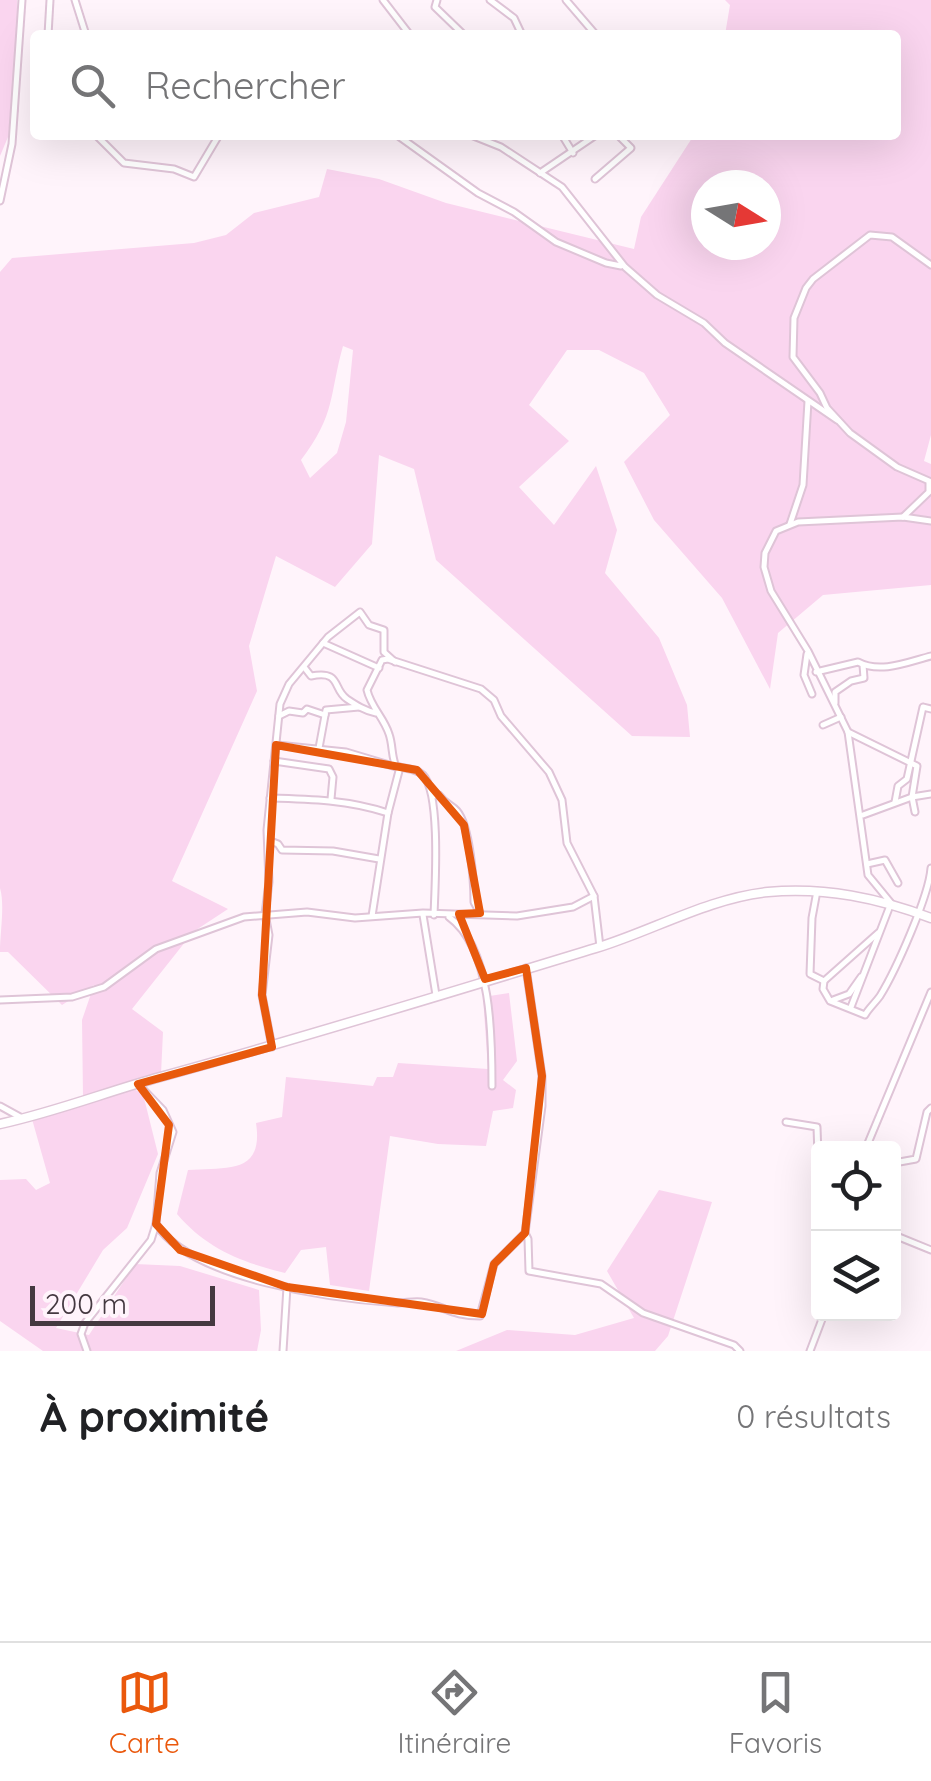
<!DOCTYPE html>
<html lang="fr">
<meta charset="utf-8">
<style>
:root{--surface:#fff;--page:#f2f2f2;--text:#202124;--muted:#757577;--line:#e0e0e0;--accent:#ea580c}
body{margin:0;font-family:Quicksand,sans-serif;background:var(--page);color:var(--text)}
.controls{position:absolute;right:30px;bottom:30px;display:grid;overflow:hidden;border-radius:10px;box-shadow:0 10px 40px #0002}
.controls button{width:90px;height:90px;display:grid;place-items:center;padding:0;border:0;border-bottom:2px solid var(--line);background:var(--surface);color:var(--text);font:50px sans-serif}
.compass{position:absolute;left:691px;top:170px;width:90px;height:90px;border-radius:50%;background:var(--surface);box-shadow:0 10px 40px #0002;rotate:101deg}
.scale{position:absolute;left:30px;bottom:25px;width:185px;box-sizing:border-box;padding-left:10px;border:5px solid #443940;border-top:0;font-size:28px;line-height:35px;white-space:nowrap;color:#443940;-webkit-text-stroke:8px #fff4fb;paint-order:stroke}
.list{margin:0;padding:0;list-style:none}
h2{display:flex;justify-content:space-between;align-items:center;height:130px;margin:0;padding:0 40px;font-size:42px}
h2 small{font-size:32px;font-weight:400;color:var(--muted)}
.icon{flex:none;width:55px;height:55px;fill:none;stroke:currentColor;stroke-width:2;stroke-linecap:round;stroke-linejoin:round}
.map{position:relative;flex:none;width:931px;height:1351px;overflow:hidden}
.search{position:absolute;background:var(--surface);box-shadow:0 10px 40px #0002;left:30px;right:30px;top:30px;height:110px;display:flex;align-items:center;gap:25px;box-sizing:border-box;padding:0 35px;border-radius:10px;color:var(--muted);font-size:38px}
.sheet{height:290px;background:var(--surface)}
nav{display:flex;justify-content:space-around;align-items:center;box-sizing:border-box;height:140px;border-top:2px solid var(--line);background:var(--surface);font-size:28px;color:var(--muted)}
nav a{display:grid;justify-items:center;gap:5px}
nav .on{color:var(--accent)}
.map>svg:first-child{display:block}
.green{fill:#fad5ef;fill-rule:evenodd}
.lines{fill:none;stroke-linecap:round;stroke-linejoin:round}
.street-casing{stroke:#dfc4d7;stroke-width:9}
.secondary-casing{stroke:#dfc4d7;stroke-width:11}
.street{stroke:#fff;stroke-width:5}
.secondary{stroke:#fff;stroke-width:8}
.marked{fill:none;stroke:#e8590c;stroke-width:8;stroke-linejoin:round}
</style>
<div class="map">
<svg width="931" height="1351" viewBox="0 0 931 1351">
<rect width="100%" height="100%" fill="#fff4fb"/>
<g class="green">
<path d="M0 0H17L19 111 0 156Z"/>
<path d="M725 0H931V435L924 461 931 464V585L823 595 778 633 770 689 722 598 654 520 624 462 670 415 644 373 599 350H567L529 405 569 441 519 487 554 525 596 466 617 530 605 573 659 638 687 705 690 737 632 736 436 560 414 469 379 455 372 544 335 587 276 556 249 646 257 691 172 881 228 909 193 932 132 1009 163 1032 161 1074 83 1097 82 1020 94 985 62 1005 8 952H0C0 932 5 905 0 888V272L12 258 194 243 226 235 254 213 319 197 327 169 379 179 446 203 634 249 641 217 694 135H896V35H725L730 5ZM706 185H766V245H706ZM343 346 353 350 346 422 337 453 310 478 301 460C336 414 329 396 343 346Z"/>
<path d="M509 993 517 1061 503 1080 516 1090 513 1108 493 1111 486 1146 438 1144 390 1136 369 1291 330 1285 326 1247 301 1250 285 1273C241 1262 207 1249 177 1214L188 1170C226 1167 264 1175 256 1123L282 1117 286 1077 373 1086 377 1077H393L398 1063 488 1069 483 997Z"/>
<path d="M132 1088 143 1094 158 1154 127 1228 103 1250 56 1328 89 1335 135 1264 180 1266 259 1290 261 1330 257 1351H43L0 1321V1180L26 1179 36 1190 50 1183 32 1119Z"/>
<path d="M659 1190 712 1202 668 1336 655 1351H456L507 1330 575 1335 634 1318 607 1271Z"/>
</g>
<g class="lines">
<defs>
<g id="street">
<path d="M75 0 86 35"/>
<path d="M383 0 410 35"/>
<path d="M437 0 435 7 464 35"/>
<path d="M490 0 514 18 522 35"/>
<path d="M566 0 596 35"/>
<path d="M48 35 50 0"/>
<path d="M96 135 124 163 174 169 194 177 219 135"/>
<path d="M397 135 478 193 514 212 556 242 606 263 621 266"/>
<path d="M471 135 501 147 562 187 625 267 657 295 704 323 725 343 837 420"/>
<path d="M562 135 573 153"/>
<path d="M540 173 596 135"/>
<path d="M595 179 631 148 618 135"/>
<path d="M0 201 12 144 22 0"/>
<path d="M903 517 929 492V481L897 467 850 433 827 408 820 393 793 357 794 318 806 288 813 279 870 235 892 237 931 265"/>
<path d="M790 524 803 485 808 401"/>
<path d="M323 643 379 668"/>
<path d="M807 654 804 675 812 694"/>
<path d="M304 667 311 676C342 670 332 689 347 699 356 705 365 711 376 713"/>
<path d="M816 672 858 662C880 674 908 662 931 656"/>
<path d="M835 703V692L851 681 864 678 863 665"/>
<path d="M279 716 289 711 303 713 307 709 325 715"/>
<path d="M823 725 841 717"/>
<path d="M848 732 917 766 912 797 915 812"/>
<path d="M277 745 346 752 396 767"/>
<path d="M319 748 326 710 359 707"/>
<path d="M274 761 329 769 333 777 331 799"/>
<path d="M400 767C408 769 417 769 423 775 441 793 435 887 434 915"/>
<path d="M433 796 439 795C445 804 452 805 457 811 470 826 474 882 474 902L480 913"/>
<path d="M270 798C310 799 349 800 388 813"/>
<path d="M895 802 898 786 907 779 923 707 931 709"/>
<path d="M863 815 912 797 931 794"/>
<path d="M268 840 278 844 282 850 333 851 379 859"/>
<path d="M867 864 885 860 898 883"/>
<path d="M817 891 812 918 810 974 824 981 878 933"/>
<path d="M423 915 436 995"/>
<path d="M372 916 388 813 400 767H396C391 755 393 745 389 734 384 718 371 707 367 690L382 660 388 659 481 689 494 700 501 716 549 772 562 800 567 843 594 896 600 947"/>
<path d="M449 917C492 948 492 1037 492 1086"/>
<path d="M824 981 823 989 830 1001 865 1015C869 1008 875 1003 880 996 896 970 929 896 931 868"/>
<path d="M0 1000 72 997 104 987 156 949 244 917 307 912 355 918 423 913 517 916 573 907 594 896"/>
<path d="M833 1000 849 994 861 977"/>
<path d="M851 1007 891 903 868 875 848 732 808 651 771 591 764 567 765 553 776 531 798 522 903 517 931 521"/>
<path d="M272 1047 262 995 269 935 265 914 269 882 267 830 280 704 289 684 328 637 360 612 369 625 384 630V652L395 662"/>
<path d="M0 1106 20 1117"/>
<path d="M786 1122 817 1127 818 1156"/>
<path d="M866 1148 931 992"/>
<path d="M894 1163 916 1159 927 1112 931 1108"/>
<path d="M156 1224C192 1280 335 1299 398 1303 406 1303 414 1301 421 1302 445 1306 451 1316 480 1316L494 1264 525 1233 542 1106V1076L526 968"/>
<path d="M525 1233 528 1239 529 1271 601 1284 643 1313 734 1345 740 1351"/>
<path d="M894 1235 931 1250"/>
<path d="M87 1351 81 1334 85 1323 151 1240 156 1224 160 1173 173 1132 163 1110 138 1084"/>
<path d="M283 1351 287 1287"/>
<path d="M810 1351 824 1314"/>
</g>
<path id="secondary" d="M0 1124C55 1112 106 1092 160 1077 306 1037 451 992 596 948 652 931 709 898 768 892 826 887 878 898 931 918"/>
</defs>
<use href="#street" class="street-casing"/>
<use href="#secondary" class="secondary-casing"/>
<use href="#street" class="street"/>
<use href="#secondary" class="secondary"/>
</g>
<path class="marked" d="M276 745 417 770 464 825 480 913 459 914 485 979 526 968 542 1076 525 1233 494 1264 482 1314 287 1287 180 1250 156 1224 169 1125 138 1084 272 1047 262 995Z"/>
</svg>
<div class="controls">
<button><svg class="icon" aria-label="locate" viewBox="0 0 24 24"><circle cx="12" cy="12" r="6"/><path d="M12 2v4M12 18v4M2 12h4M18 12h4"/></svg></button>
<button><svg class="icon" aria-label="layers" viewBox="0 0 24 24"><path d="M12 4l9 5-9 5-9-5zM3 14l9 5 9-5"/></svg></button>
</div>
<svg class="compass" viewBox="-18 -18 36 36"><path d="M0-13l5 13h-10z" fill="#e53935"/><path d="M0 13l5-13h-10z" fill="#757577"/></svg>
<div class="scale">200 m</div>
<div class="search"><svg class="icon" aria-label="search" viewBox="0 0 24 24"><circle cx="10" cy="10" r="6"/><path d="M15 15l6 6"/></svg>Rechercher</div>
</div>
<section class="sheet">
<h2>À proximité<small>0 résultats</small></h2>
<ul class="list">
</ul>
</section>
<nav>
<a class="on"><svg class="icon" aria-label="map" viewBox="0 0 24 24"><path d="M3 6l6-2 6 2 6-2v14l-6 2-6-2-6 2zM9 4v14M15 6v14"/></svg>Carte</a>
<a><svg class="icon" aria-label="directions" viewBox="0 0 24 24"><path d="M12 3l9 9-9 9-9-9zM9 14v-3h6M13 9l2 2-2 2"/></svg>Itinéraire</a>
<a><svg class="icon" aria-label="saved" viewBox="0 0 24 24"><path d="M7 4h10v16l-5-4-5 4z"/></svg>Favoris</a>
</nav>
